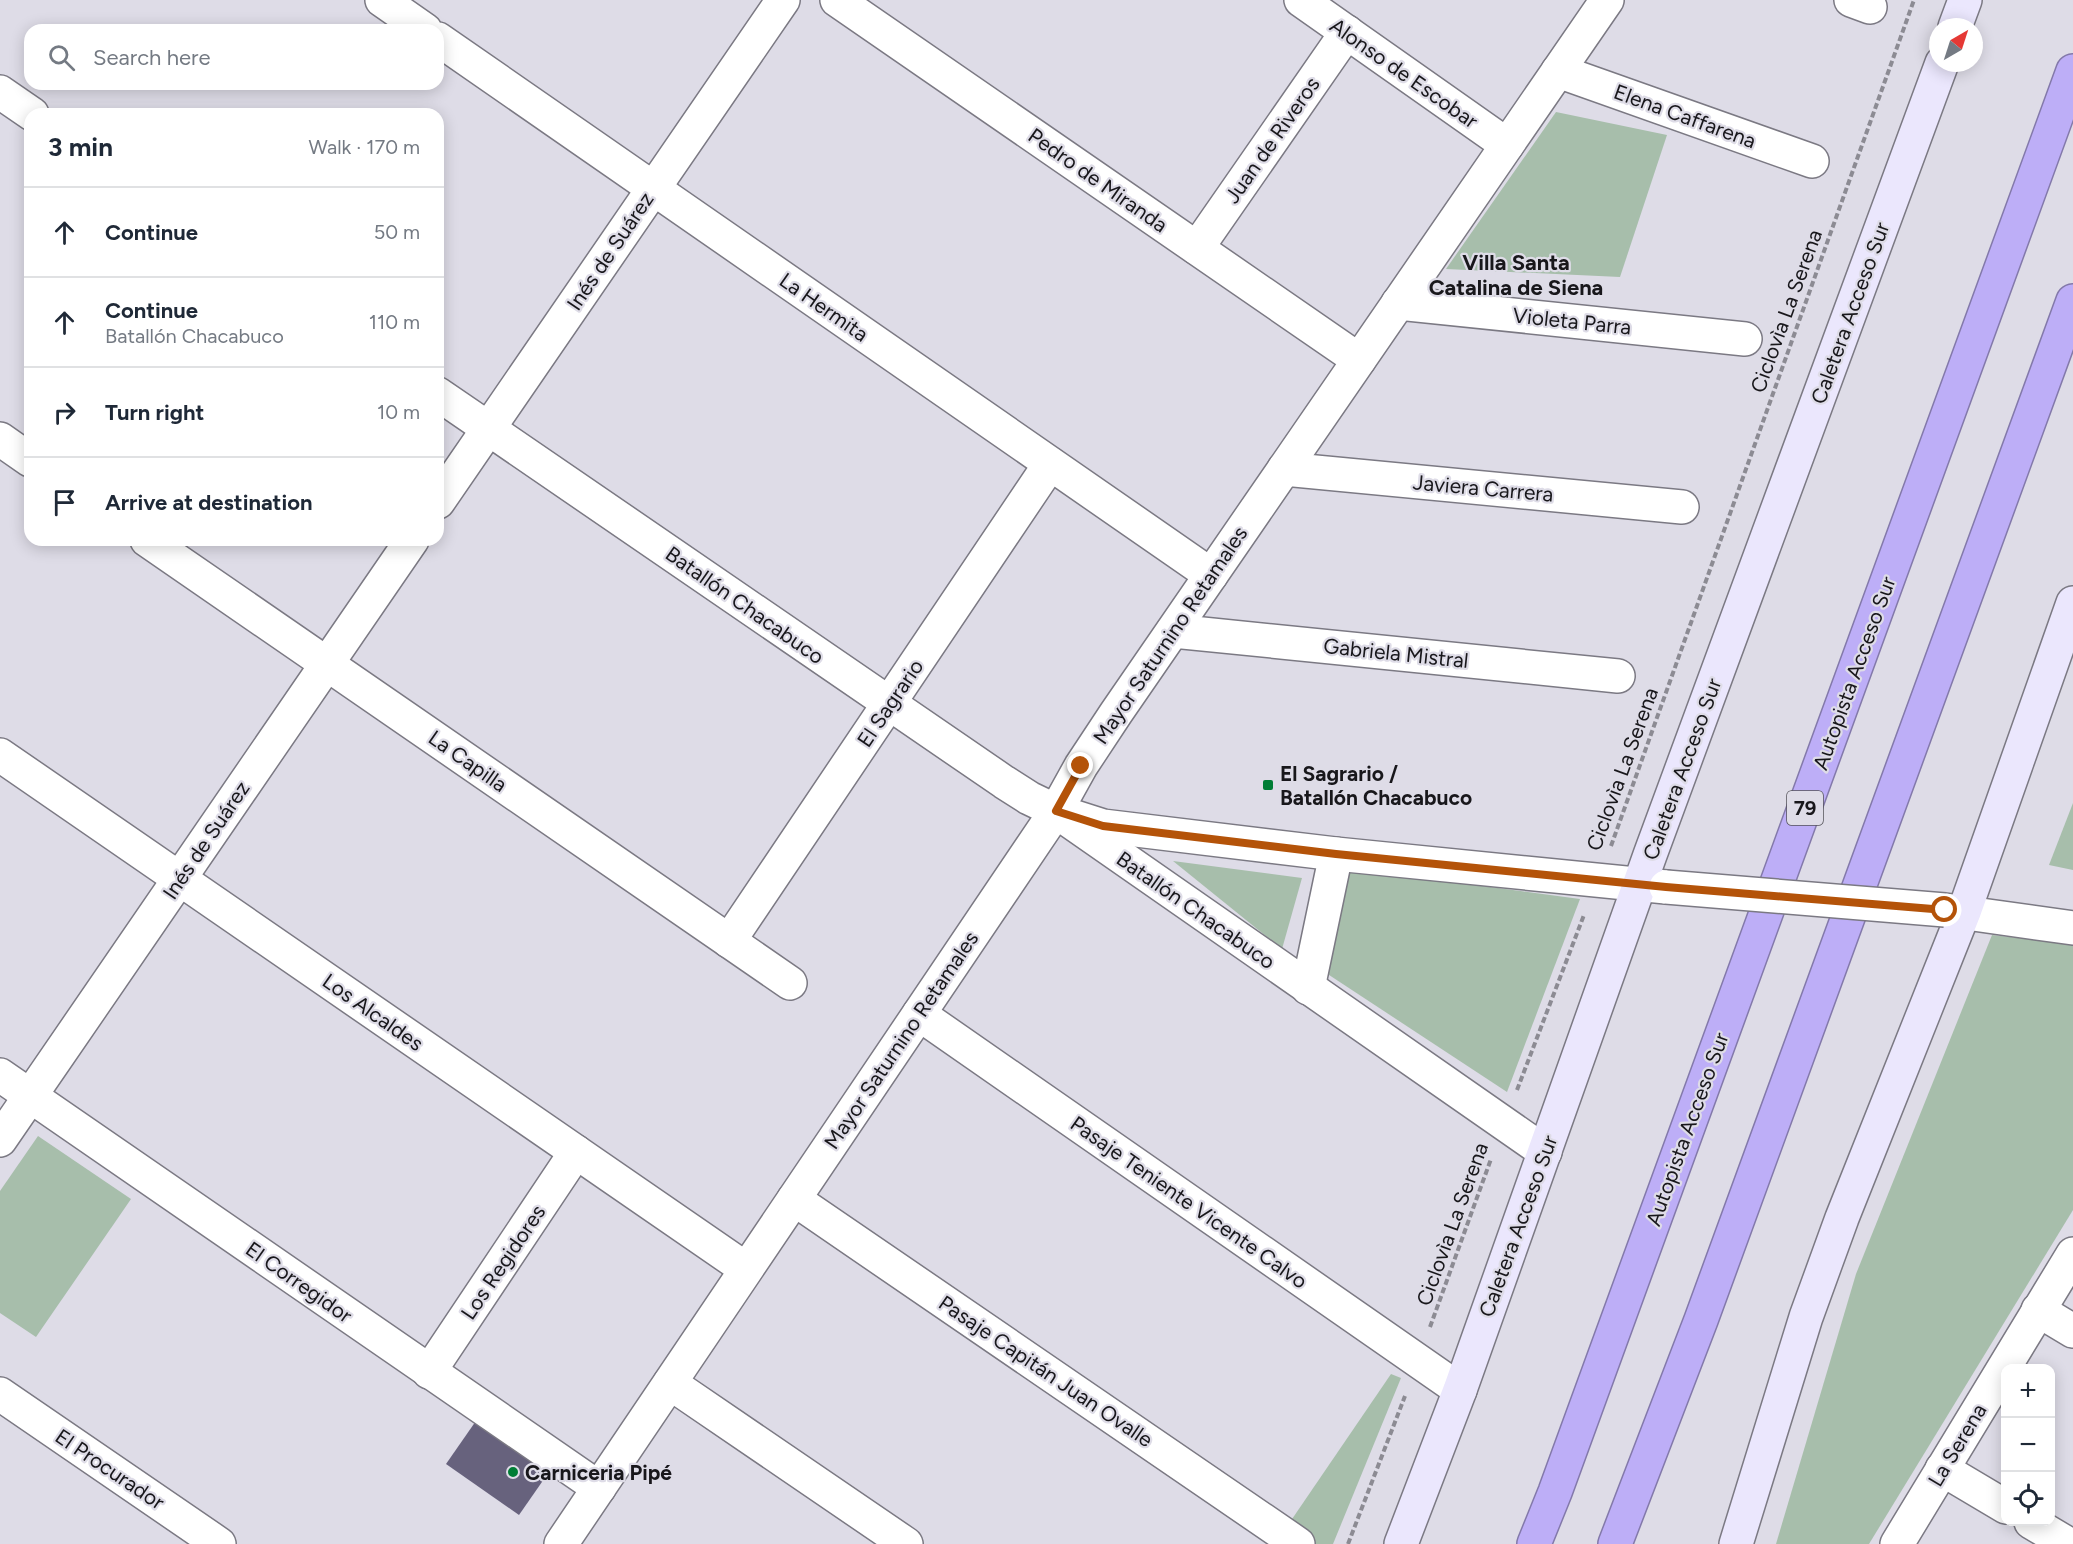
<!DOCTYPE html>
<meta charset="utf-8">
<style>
:root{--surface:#fff;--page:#f6f6f7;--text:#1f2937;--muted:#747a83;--line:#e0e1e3}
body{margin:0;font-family:Figtree,sans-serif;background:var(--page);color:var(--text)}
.controls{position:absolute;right:18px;bottom:18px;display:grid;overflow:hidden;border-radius:12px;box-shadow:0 3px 15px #0003}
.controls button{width:54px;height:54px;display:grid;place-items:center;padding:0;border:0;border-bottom:2px solid var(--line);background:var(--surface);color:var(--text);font:30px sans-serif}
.compass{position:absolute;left:1929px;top:18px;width:54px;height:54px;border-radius:50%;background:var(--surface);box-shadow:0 3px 15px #0003;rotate:39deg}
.stop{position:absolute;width:18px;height:18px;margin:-14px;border:4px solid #b45309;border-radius:50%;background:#fff}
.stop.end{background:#b45309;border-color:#fff;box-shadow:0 2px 6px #0008}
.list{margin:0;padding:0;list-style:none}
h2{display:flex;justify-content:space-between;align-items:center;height:78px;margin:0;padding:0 24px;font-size:26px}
h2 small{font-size:20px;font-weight:400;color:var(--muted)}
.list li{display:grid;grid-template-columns:39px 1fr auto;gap:18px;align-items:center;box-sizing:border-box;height:90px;padding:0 24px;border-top:2px solid var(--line)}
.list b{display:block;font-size:22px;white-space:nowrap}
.list p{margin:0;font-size:20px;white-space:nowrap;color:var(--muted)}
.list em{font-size:20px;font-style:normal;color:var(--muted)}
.icon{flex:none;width:33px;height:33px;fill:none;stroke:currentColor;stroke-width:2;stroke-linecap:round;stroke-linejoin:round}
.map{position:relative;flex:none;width:2073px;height:1544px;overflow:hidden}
.search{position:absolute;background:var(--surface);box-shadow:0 3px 15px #0003;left:24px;top:24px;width:420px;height:66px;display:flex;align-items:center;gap:15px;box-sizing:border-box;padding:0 21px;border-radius:18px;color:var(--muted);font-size:22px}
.panel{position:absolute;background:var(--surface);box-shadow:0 3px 15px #0003;left:24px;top:108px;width:420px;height:438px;border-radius:18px}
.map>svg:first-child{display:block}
.green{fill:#a7beab}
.building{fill:#67627d}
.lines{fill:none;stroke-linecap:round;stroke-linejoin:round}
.minor-casing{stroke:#7b7983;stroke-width:36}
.tertiary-casing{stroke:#7b7983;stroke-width:36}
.secondary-casing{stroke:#7b7983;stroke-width:36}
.motorway-casing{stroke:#8379aa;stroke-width:36}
.path{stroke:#8c8b93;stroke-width:4;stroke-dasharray:6 3;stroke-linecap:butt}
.minor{stroke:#fff;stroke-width:33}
.tertiary{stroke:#fff;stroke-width:33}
.secondary{stroke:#ebe7fd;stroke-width:33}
.motorway{stroke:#bdaef7;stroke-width:33}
.tertiary-bridge-casing{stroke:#7b7983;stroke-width:36;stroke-linecap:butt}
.tertiary-bridge{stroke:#fff;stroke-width:33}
.route{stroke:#b45309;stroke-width:8}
.poi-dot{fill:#007d35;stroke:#dedce7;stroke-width:2}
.labels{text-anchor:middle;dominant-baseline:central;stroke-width:4.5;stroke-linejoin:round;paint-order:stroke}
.shield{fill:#dedce7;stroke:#535258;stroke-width:1.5}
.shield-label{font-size:20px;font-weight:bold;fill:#18171b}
.street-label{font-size:21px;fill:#18171b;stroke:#dedce7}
.poi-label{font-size:21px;font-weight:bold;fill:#18171b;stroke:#dedce7;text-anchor:start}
.neighbourhood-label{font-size:22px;font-weight:bold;fill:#18171b;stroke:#dedce7}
</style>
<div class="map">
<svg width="2073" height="1544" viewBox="0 0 2073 1544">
<rect width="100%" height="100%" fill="#dedce7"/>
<g class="green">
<path d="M1556 112 1667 135 1620 277 1446 269Z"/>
<path d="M2073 803V870L2049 865Z"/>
<path d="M1173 861 1302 878 1282 949Z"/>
<path d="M1340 867 1580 899 1507 1092 1323 971Z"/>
<path d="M1992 935 2073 944V1210L1869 1544H1776L1856 1274Z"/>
<path d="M38 1136 131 1199 36 1337 0 1313V1191Z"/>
<path d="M1391 1374 1401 1378 1333 1544H1275Z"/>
</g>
<path class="building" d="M478 1418 551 1469 519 1515 446 1464Z"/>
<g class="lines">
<defs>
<g id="minor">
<path d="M382 0 425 30"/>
<path d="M837 0 1359 360"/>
<path d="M1301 0 1507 145"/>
<path d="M1851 0 1870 7"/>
<path d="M438 39 1211 575"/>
<path d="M1558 71 1812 161"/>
<path d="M1197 248 1347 32"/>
<path d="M1398 303 1745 339"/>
<path d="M0 439 30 460"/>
<path d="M1284 469 1682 507"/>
<path d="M438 502 783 0"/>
<path d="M147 540 790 983"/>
<path d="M1173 631 1618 676"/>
<path d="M0 755 746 1269"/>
<path d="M1064 817 1545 1152"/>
<path d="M729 941 1050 464"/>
<path d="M1308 988 1336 854"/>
<path d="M919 1014 1460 1390"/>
<path d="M0 1075 599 1488"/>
<path d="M0 1140 412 540"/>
<path d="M794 1199 1298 1544"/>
<path d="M2038 1310 2073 1331"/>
<path d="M429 1372 576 1152"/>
<path d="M670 1383 906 1544"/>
<path d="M0 1394 219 1544"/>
<path d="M1942 1469 2006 1507"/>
<path d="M2031 1522 2068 1544"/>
<path d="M561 1544 1056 811 1081 766 1116 713 1607 0"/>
<path d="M1897 1544 2073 1254"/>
</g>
<g id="tertiary">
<path d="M0 92 32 114"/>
<path d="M438 394 1004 782 1029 798 1056 811 1103 826 1336 854 1666 887"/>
<path d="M1945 910 2073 928"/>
</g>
<g id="secondary">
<path d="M1955 27 1965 0"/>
<path d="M1401 1544 1460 1390 1650 855 1942 63"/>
<path d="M1736 1544 1806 1317 1842 1218 1964 912 2073 603"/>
</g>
<g id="motorway">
<path d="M1534 1544 1555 1492 2073 71"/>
<path d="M1615 1544 1701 1320 2073 301"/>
</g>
</defs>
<use href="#minor" class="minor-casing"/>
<use href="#tertiary" class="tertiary-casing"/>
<use href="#secondary" class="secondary-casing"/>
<use href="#motorway" class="motorway-casing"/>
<g class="path">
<path d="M1611 846 1914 0"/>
<path d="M1517 1090 1584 915"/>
<path d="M1430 1327 1491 1159"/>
<path d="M1348 1544 1405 1396"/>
</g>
<use href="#minor" class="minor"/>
<use href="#tertiary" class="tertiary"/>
<use href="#secondary" class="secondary"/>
<use href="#motorway" class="motorway"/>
<defs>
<path id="tertiary-bridge" d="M1666 887 1945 910"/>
</defs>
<use href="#tertiary-bridge" class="tertiary-bridge-casing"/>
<use href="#tertiary-bridge" class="tertiary-bridge"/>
</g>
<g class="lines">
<path class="route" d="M1081 766 1056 811 1103 826 1336 854 1666 887 1945 910"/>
</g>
<g class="poi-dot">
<rect x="1262" y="779" width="12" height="12" rx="3"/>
<circle cx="513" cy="1472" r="6"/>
</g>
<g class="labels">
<rect class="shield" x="1787" y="791" width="36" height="34" rx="4.5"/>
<g class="shield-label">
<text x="1805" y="808">79</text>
</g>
<g class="street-label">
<text transform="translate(1404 73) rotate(35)">Alonso de Escobar</text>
<text transform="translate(1685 116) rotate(20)">Elena Caffarena</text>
<text transform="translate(1272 140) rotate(-55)">Juan de Riveros</text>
<text transform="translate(1098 180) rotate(35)">Pedro de Miranda</text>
<text transform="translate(610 251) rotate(-56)">Inés de Suárez</text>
<text transform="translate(824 307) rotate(35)">La Hermita</text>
<text transform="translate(1786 311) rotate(-70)">Ciclovìa La Serena</text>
<text transform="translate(1850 313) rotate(-70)">Caletera Acceso Sur</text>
<text transform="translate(1572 321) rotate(6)">Violeta Parra</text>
<text transform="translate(1483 488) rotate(5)">Javiera Carrera</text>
<text transform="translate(745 605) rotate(35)">Batallón Chacabuco</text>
<text transform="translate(1170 635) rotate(-56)">Mayor Saturnino Retamales</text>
<text transform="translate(1396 653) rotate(6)">Gabriela Mistral</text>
<text transform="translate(1854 673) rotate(-70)">Autopista Acceso Sur</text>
<text transform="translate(890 703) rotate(-56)">El Sagrario</text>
<text transform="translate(468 761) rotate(35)">La Capilla</text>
<text transform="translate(1622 769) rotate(-70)">Ciclovìa La Serena</text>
<text transform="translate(1682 769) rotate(-70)">Caletera Acceso Sur</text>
<text transform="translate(206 840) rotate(-56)">Inés de Suárez</text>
<text transform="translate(1196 910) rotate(35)">Batallón Chacabuco</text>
<text transform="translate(373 1012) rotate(35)">Los Alcaldes</text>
<text transform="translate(901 1040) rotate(-56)">Mayor Saturnino Retamales</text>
<text transform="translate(1687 1129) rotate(-70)">Autopista Acceso Sur</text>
<text transform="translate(1189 1202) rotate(35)">Pasaje Teniente Vicente Calvo</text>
<text transform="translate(1452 1224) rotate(-70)">Ciclovìa La Serena</text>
<text transform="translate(1518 1226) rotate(-70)">Caletera Acceso Sur</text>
<text transform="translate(503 1262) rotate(-56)">Los Regidores</text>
<text transform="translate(299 1282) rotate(35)">El Corregidor</text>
<text transform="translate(1046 1371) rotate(34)">Pasaje Capitán Juan Ovalle</text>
<text transform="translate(1957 1445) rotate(-59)">La Serena</text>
<text transform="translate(110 1469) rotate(34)">El Procurador</text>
</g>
<g class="poi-label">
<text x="1280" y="773">El Sagrario /<tspan x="1280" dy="24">Batallón Chacabuco</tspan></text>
<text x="525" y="1472">Carniceria Pipé</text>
</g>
<g class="neighbourhood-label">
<text x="1516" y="262">Villa Santa<tspan x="1516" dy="25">Catalina de Siena</tspan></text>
</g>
</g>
</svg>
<div class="controls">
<button>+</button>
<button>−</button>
<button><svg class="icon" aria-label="locate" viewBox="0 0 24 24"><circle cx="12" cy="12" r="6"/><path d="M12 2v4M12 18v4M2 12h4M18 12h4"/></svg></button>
</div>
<svg class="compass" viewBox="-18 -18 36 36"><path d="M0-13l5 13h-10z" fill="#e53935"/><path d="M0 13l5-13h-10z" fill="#747a83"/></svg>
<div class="stop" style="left:1945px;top:910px"></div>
<div class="stop end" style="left:1081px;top:766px"></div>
<div class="search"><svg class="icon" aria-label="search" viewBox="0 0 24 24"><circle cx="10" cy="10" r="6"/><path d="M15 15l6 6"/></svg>Search here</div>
<section class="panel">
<h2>3 min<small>Walk · 170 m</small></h2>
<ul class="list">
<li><svg class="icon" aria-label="ahead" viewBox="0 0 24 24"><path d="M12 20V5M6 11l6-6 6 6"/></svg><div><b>Continue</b></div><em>50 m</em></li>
<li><svg class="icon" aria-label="ahead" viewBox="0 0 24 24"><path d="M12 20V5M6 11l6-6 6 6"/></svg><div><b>Continue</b><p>Batallón Chacabuco</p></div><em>110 m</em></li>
<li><svg class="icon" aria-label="right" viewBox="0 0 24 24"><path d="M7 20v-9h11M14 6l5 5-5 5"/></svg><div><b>Turn right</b></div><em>10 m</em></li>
<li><svg class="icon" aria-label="arrive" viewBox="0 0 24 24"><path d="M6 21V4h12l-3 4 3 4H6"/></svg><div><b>Arrive at destination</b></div></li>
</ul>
</section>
</div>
